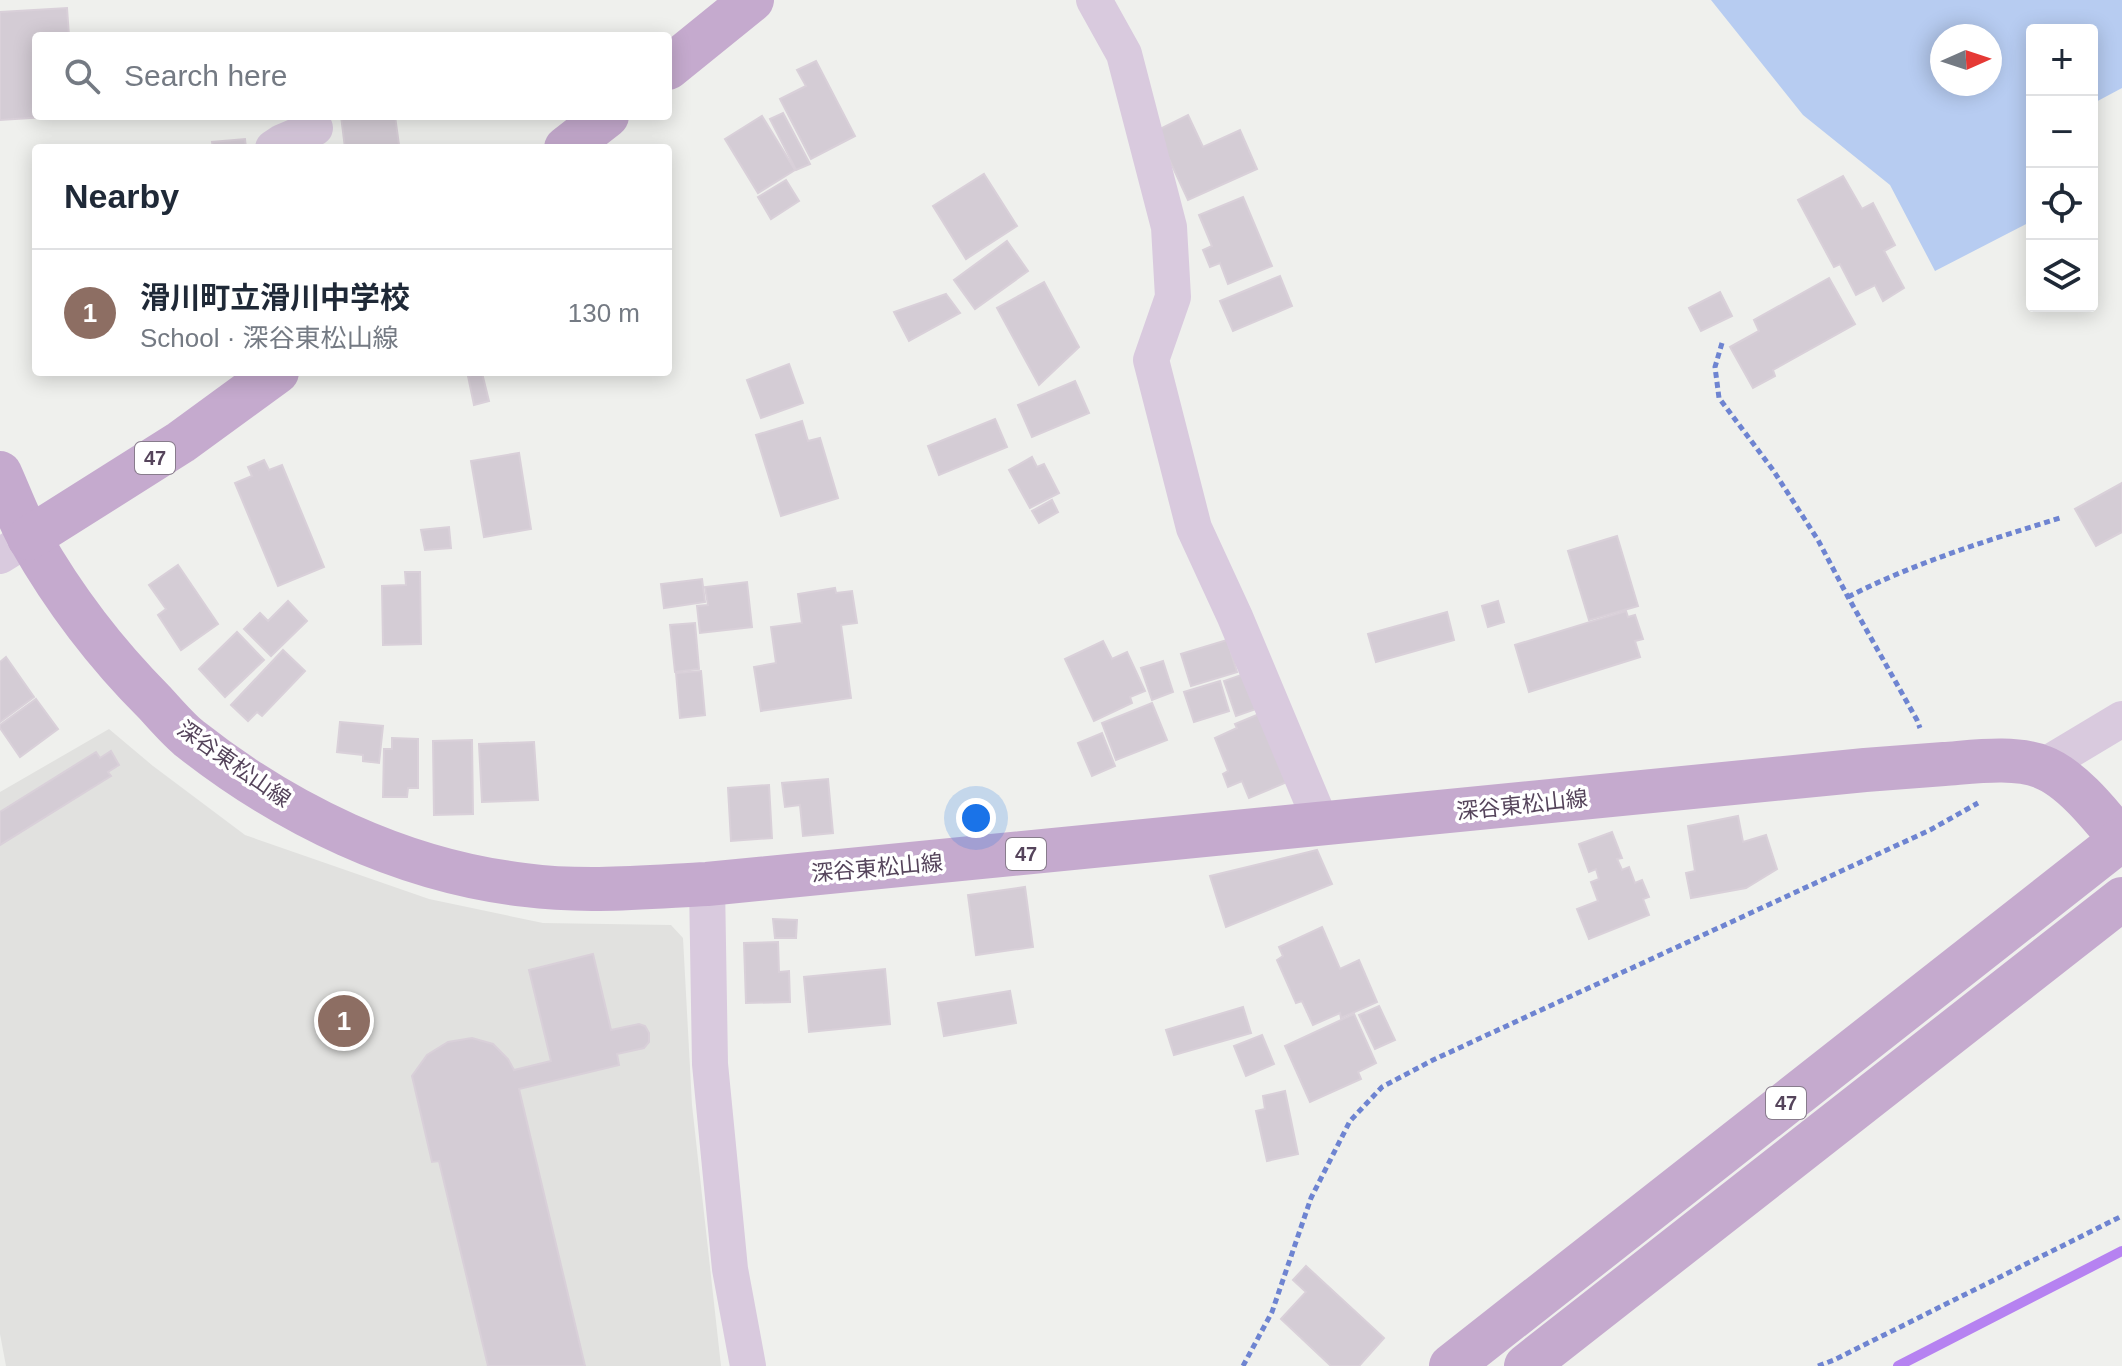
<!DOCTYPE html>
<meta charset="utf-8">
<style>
:root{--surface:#fff;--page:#f6f6f7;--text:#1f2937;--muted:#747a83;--line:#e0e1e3;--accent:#c30ee9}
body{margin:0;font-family:Arial,"Noto Sans JP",sans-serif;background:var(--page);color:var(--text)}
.controls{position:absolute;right:24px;top:24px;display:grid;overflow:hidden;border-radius:8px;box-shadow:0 4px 20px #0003}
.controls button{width:72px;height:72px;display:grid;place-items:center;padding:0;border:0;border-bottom:2px solid var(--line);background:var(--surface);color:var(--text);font:40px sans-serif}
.compass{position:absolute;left:1930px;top:24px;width:72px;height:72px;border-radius:50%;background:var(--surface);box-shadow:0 4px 20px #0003;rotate:87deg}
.you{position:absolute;left:976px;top:818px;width:28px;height:28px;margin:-20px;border:6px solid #fff;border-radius:50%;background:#1a73e8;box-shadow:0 0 0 12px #1a73e833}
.badge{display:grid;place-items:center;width:52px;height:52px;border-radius:50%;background:var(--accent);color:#fff;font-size:26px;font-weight:700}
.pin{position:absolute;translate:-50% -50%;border:4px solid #fff;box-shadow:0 2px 8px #0006}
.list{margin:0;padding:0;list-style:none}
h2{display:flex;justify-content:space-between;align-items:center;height:104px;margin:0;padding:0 32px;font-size:34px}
h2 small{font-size:26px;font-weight:400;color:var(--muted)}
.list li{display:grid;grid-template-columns:52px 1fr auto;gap:24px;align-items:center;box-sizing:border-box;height:128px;padding:0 32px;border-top:2px solid var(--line)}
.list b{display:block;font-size:30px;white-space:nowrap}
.list p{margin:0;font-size:26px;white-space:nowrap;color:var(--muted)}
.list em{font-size:26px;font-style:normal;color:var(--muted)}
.icon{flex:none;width:44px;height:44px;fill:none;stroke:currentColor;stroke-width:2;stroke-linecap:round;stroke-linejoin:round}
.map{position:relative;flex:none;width:2122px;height:1366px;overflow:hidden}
.search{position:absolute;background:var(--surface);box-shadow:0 4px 20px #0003;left:32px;top:32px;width:640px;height:88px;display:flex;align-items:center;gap:20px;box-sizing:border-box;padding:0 28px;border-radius:8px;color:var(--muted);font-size:30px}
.panel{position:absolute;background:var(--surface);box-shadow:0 4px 20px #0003;left:32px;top:144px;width:640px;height:232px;border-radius:8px}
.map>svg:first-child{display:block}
.education{fill:#e1e1df}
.green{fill:#b7ccf1;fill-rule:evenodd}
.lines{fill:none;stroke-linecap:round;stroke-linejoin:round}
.stream{stroke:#b682f1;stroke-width:10}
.building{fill:#d4ccd5;stroke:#d9d0d9;stroke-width:2}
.path{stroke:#6e84d1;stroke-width:5;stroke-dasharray:6 4;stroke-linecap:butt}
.minor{stroke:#d9cade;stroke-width:36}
.major{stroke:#c5aace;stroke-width:44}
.labels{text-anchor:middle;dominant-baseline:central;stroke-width:7;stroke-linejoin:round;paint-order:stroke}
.shield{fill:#fff;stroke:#887c8c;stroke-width:2}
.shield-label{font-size:20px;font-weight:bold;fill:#55445b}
.street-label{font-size:22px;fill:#55445b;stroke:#fff}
</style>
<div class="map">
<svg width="2122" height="1366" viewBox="0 0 2122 1366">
<rect width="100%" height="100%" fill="#eff0ed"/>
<path class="education" d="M109 729 153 766 245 835 429 899 543 923 671 925 683 938 692 1105 721 1366H6L0 1334V792Z"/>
<path class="green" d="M1711 0H2122V88L2092 104V30H2032V221L1935 271 1890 185 1803 115ZM1942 36H1990V84H1942Z"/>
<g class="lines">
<path class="stream" d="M1898 1366 2122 1251"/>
</g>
<g class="building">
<path d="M67 8 69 36H36V116H61L0 120V12Z"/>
<path d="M816 61 855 136 811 159 780 99 806 86 797 70Z"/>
<path d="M783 113 810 164 796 170 770 119Z"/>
<path d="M1188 115 1203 147 1240 130 1257 169 1188 200 1156 131Z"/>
<path d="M341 116H395L399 145 376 148H345Z"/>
<path d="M762 116 795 170 758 193 725 139Z"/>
<path d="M245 139 246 148H213L212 142Z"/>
<path d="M984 174 1017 226 966 259 933 206Z"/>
<path d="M1843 176 1862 209 1873 203 1895 245 1884 251 1904 288 1883 301 1875 285 1856 295 1840 264 1834 267 1798 200Z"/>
<path d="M786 180 799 201 771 219 758 197Z"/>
<path d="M1243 197 1272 266 1228 284 1220 263 1210 267 1203 250 1212 246 1199 215Z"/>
<path d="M1007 241 1028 271 975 309 954 280Z"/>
<path d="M1280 276 1292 306 1233 331 1220 301Z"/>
<path d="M1829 278 1855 324 1773 370 1775 376 1753 388 1730 347 1759 331 1754 320Z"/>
<path d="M1044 282 1079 347 1039 385 997 308Z"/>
<path d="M1720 292 1732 316 1701 331 1689 308Z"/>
<path d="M946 294 960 313 909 341 894 312Z"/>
<path d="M789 364 803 403 761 418 747 380Z"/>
<path d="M482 373 489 401 474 405 468 376Z"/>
<path d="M1075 381 1089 413 1032 437 1018 405Z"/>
<path d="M995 419 1007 447 939 475 928 446Z"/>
<path d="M802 421 808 441 820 438 838 498 781 516 756 435Z"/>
<path d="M519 453 531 529 484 537 471 461Z"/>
<path d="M1032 457 1037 467 1044 464 1059 493 1030 508 1009 470Z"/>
<path d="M264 460 269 470 282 465 324 567 278 586 235 483 252 476 248 467Z"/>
<path d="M2122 483V532L2096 546 2075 509Z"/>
<path d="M1052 500 1058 512 1039 523 1032 511Z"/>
<path d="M449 527 451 548 425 550 421 530Z"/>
<path d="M1617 536 1638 606 1589 620 1568 551Z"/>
<path d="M178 565 218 624 181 650 158 615 166 609 149 585Z"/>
<path d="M405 572H420L421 644 383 645 382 586 406 585Z"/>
<path d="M702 579 705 602 664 608 661 584Z"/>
<path d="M747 582 752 627 700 633 697 606 708 605 705 587Z"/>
<path d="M835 588 836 593 852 591 857 623 841 625 851 698 761 711 754 667 776 663 771 627 802 623 798 594Z"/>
<path d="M288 601 307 621 271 656 244 629 260 613 268 621Z"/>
<path d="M1498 601 1504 622 1488 627 1482 606Z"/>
<path d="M1626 611 1628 617 1635 615 1643 639 1635 641 1640 657 1529 692 1515 645Z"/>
<path d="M1447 612 1454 640 1376 662 1368 634Z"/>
<path d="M695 623 699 669 675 672 670 625Z"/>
<path d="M237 632 264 660 225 697 199 669Z"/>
<path d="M1227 640 1237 672 1191 686 1181 654Z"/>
<path d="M1103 641 1112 659 1127 652 1145 691 1130 697 1132 703 1094 721 1065 659Z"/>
<path d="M283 650 305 671 262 716 257 712 248 721 231 705Z"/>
<path d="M6 657 34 697 0 722V662Z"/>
<path d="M1163 661 1173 692 1152 700 1141 668Z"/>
<path d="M701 671 705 715 680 718 676 673Z"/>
<path d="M1247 673 1259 708 1236 716 1224 681Z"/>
<path d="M1220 681 1229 711 1194 722 1184 692Z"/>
<path d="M36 699 58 729 20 757 0 728V725Z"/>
<path d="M1152 703 1167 740 1116 760 1102 723Z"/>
<path d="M1259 714 1287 782 1249 798 1242 781 1228 787 1223 774 1228 771 1215 738 1237 728 1235 724Z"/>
<path d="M340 722 383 726 379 763 363 761V755L337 752Z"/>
<path d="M1102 733 1115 766 1092 776 1078 743Z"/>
<path d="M392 738 418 739V788H408L407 797H383L384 749H392Z"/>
<path d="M472 740 473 814 434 815 433 741Z"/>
<path d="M534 742 538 800 482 802 479 744Z"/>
<path d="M111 751 119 765 108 772 111 776 0 845V812L96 752 100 758Z"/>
<path d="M828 779 833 833 803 836 800 805 785 807 782 783Z"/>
<path d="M769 785 772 838 731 841 728 788Z"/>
<path d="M1738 816 1743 842 1766 835 1777 869 1746 888 1691 898 1686 873 1695 871 1688 826Z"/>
<path d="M1612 832 1622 858 1617 859 1622 870 1629 867 1635 883 1642 880 1649 897 1643 899 1649 915 1589 939 1577 909 1598 901 1591 882 1599 879 1596 869 1589 872 1579 844Z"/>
<path d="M1317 850 1332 884 1226 927 1210 876Z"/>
<path d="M1025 887 1033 947 976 955 968 895Z"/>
<path d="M773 919 797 920 796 938H775Z"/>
<path d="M1322 927 1340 969 1359 960 1377 1002 1341 1018 1340 1013 1313 1025 1302 1001 1296 1003 1277 960 1283 956 1279 947Z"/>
<path d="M778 942 779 972 789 971 790 1002 746 1003 744 943Z"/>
<path d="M593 954 611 1030 639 1024 645 1026 649 1033V1042L644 1048 617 1054 619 1065 519 1089 585 1366H488L439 1161 432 1162 412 1076 427 1055 448 1042 472 1038 493 1044 508 1059 514 1070 551 1061 529 970Z"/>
<path d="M885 969 890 1024 809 1032 804 977Z"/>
<path d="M1010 991 1016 1023 944 1036 938 1003Z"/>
<path d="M1379 1006 1395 1040 1375 1049 1359 1015Z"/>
<path d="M1243 1007 1251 1033 1174 1055 1166 1030Z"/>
<path d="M1354 1014 1376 1063 1358 1072 1361 1079 1310 1102 1285 1046Z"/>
<path d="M1262 1035 1274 1064 1246 1076 1234 1046Z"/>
<path d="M1285 1091 1298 1154 1267 1161 1256 1111 1265 1109 1263 1096Z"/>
<path d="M1306 1266 1384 1338 1359 1366H1331L1281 1319 1306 1292 1293 1280Z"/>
</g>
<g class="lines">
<g class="path">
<path d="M1722 343 1715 367 1719 398 1773 470 1818 540 1848 597 1917 720 1920 728"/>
<path d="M1848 597C1916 562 1989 540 2063 517"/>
<path d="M1243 1366 1272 1312 1311 1198 1350 1121 1382 1087 1433 1060 1930 830 1978 803"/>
<path d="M1818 1366 1834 1360 2122 1216"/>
</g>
<g class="minor">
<path d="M1094 0 1124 54 1169 227 1173 297 1151 360 1194 528 1235 617 1322 825"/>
<path d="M273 148 282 142 315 128"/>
<path d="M0 556 29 538"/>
<path d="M2042 767 2122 719"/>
<path d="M707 884 710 1064 730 1269 748 1366"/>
</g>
<g class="major">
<path d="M668 68 752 0"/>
<path d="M566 148 607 116"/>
<path d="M0 473C10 495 18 518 30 539 64 599 107 655 155 703 166 715 177 728 189 738 285 814 402 871 525 885 585 893 646 887 707 884L1865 770C1891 768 1918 766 1944 764 1973 762 2015 756 2042 767 2072 778 2102 817 2122 841"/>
<path d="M29 538 181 442 277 372"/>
<path d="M1451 1366 2122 839"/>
<path d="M1526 1366 2122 899"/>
</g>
</g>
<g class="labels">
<g class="shield">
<rect x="135" y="442" width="40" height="32" rx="6"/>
<rect x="1006" y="838" width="40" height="32" rx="6"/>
<rect x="1766" y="1087" width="40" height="32" rx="6"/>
</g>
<g class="shield-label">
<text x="155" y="458">47</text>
<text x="1026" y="854">47</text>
<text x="1786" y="1103">47</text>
</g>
<g class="street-label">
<text transform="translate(234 764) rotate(35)">深谷東松山線</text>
<text transform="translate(1522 805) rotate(-6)">深谷東松山線</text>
<text transform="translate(877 868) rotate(-5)">深谷東松山線</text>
</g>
</g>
</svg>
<div class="controls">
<button>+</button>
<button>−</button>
<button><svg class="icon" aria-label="locate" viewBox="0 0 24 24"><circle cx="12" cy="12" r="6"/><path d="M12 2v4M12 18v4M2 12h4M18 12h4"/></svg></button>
<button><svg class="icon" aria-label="layers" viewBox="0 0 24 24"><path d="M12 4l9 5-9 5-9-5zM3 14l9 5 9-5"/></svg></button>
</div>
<svg class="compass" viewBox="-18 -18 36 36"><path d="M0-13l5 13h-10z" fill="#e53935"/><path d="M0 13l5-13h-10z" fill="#747a83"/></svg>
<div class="you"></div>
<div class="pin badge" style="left:344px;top:1021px;background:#8d6e63">1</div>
<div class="search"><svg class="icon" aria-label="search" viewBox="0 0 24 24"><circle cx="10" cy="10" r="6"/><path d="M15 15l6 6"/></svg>Search here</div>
<section class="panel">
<h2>Nearby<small></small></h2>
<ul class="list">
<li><span class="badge" style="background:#8d6e63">1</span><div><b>滑川町立滑川中学校</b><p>School · 深谷東松山線</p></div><em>130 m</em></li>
</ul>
</section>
</div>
